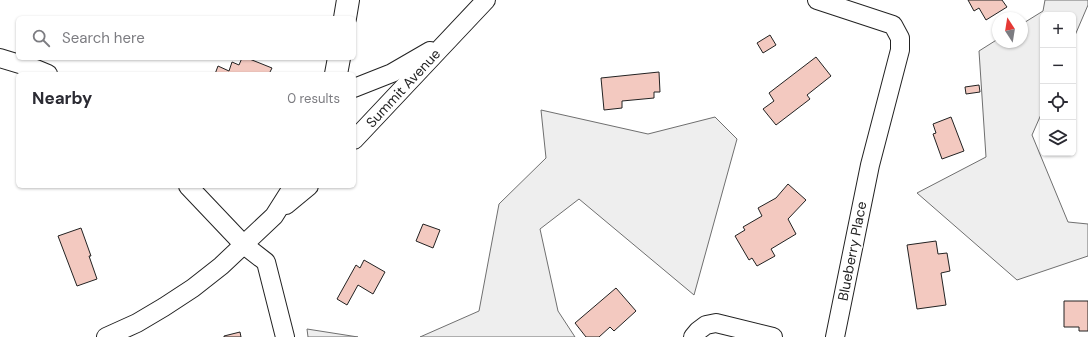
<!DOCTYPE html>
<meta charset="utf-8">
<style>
:root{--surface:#fff;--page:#f2f2f3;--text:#2b2b33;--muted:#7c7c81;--line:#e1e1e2}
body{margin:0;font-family:"DM Sans",sans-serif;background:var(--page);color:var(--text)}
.controls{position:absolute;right:12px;top:12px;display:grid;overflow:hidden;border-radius:6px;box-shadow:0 1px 3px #0004}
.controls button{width:36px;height:36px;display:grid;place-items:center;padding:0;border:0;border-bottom:1px solid var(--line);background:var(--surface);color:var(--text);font:20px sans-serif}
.compass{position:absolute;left:992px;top:12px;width:36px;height:36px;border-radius:50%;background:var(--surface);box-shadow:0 1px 3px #0004;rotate:348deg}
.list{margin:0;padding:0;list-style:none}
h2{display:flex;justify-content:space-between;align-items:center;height:52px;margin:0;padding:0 16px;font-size:17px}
h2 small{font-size:13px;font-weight:400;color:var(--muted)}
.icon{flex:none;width:22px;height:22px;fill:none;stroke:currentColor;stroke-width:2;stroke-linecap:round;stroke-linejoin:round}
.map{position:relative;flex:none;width:1088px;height:337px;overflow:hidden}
.search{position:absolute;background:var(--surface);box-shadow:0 1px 3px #0004;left:16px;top:16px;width:340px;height:44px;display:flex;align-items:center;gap:10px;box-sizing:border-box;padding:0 14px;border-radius:6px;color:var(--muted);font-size:15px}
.panel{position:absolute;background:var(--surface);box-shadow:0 1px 3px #0004;left:16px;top:72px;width:340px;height:116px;border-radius:6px}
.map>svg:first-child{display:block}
.green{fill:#eee;stroke:#6f6f6f}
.building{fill:#f3c9c0;stroke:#222}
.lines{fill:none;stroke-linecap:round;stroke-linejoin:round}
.minor-casing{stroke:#222;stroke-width:20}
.highway-casing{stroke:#222;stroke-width:24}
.minor{stroke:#fff;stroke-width:18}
.highway{stroke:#fff;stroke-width:22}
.labels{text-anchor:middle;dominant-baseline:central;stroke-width:3;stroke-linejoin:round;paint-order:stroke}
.street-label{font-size:14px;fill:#222;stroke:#fff}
</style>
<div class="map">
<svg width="1088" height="337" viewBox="0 0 1088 337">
<rect width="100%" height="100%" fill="#fff"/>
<g class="green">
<path d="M1045 0H1088V5L1073 40V15H1043V110L1032 135 1068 222 1088 224V256L1017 280 917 193 986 157 979 51 998 39V42H1022V24L1043 11Z"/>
<path d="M541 110 648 134 715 117 737 139 694 295 579 199 540 229 558 311 575 337H420L479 311 499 204 546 158Z"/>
<path d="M307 329 358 337H308Z"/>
</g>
<g class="building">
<path d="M968 0H1002L1007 7 986 20 979 8 974 11Z"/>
<path d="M770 35 776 45 763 53 757 43Z"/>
<path d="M816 57 831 76 807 95 810 99 776 125 763 109 774 101 769 93Z"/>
<path d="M242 58H247L272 68 269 74H215L218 66 229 71 232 62 239 65Z"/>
<path d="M659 72 660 92H654V98L622 101V108L604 110 601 78Z"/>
<path d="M979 85 980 92 966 94 965 87Z"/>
<path d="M951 117 964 151 942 159 933 134 936 133 933 124Z"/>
<path d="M788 184 806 200 788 219 796 234 771 249 775 256 757 266 752 258 749 260 735 236 745 230 743 227 762 216 758 208 776 198Z"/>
<path d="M423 224 440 230 433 248 416 241Z"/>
<path d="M81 228 91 256H89L97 279 77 286 58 236Z"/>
<path d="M936 241 938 254 947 253 950 271 941 273 946 305 917 309 907 245Z"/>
<path d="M364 260 385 272 373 294 358 285 347 305 337 299 356 265 360 268Z"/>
<path d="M616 288 636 311 614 331 610 327 599 337H586L575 323Z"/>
<path d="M1064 301H1088V331H1079V327H1064Z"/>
<path d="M240 332 241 337H224V336Z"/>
</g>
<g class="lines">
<defs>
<g id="minor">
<path d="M817 0 893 25 900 38V50L870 165 835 337"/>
<path d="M0 58 36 69 48 74"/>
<path d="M354 88 392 73 430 51"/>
<path d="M354 140 486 0"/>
<path d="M188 186 244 245 266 262 285 337"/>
<path d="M286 205 309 186"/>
<path d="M106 337 137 323 164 307 193 288 221 266 274 216 293 186"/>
<path d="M693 337 698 331 706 325 716 323 773 337"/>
</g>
<g id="highway">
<path d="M345 18 348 0"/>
<path d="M336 74 339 58"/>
</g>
</defs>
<use href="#minor" class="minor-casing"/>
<use href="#highway" class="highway-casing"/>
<use href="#minor" class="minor"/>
<use href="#highway" class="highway"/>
</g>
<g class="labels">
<g class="street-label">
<text transform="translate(403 88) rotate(-47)">Summit Avenue</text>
<text transform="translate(852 251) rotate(-79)">Blueberry Place</text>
</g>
</g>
</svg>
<div class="controls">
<button>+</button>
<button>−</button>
<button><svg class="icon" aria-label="locate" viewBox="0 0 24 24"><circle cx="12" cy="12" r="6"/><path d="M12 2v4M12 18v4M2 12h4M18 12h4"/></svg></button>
<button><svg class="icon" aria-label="layers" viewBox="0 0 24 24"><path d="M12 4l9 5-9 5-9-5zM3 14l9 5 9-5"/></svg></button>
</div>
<svg class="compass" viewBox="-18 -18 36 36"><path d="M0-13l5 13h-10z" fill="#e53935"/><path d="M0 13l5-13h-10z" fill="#7c7c81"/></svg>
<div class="search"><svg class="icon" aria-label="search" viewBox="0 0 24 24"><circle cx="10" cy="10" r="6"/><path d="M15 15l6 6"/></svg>Search here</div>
<section class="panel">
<h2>Nearby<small>0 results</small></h2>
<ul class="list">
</ul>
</section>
</div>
